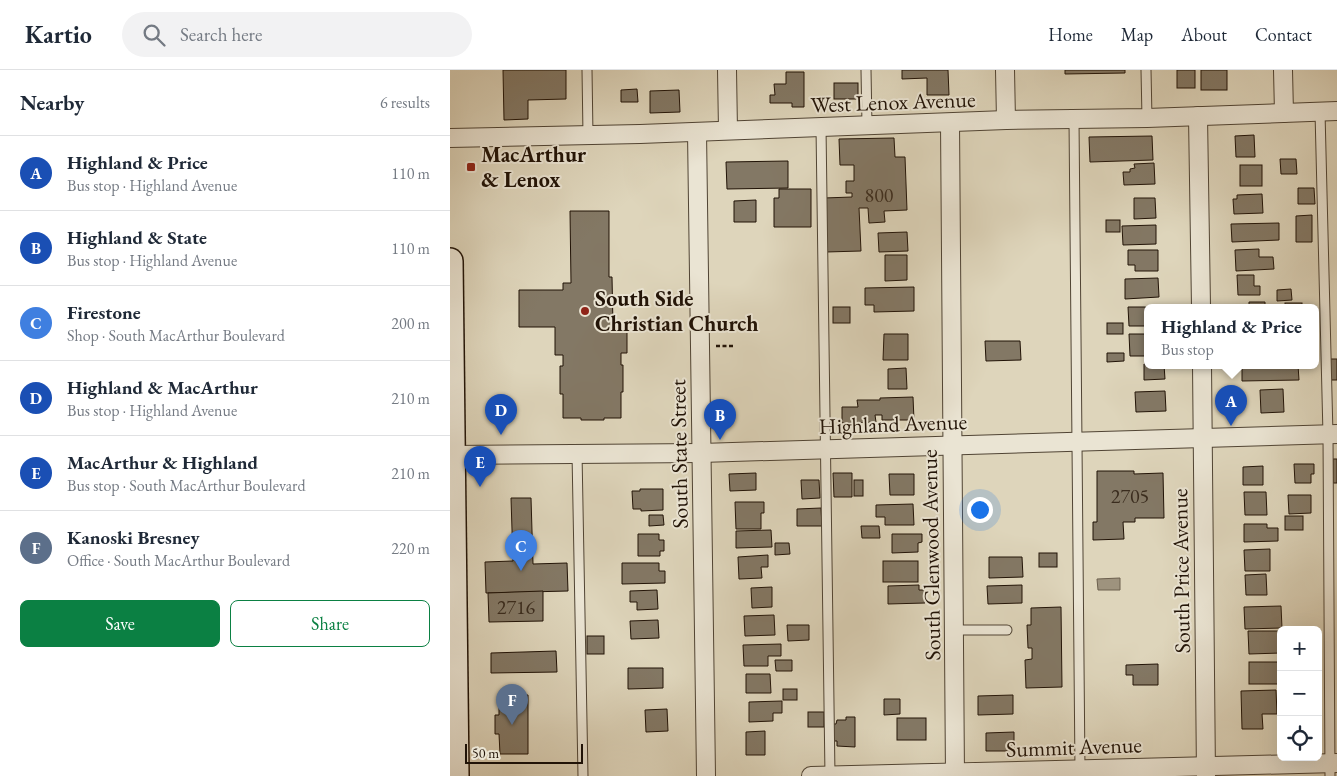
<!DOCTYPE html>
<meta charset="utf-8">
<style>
:root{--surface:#fff;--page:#f2f2f3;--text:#1f2937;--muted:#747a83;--line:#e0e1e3;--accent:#0b8043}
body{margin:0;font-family:"EB Garamond",serif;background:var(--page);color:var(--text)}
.controls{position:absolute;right:15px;bottom:15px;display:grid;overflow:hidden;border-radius:8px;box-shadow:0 5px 20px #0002}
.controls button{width:45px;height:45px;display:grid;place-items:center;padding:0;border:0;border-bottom:1px solid var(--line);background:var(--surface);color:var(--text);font:25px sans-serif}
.scale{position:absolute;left:15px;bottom:12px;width:118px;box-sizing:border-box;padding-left:5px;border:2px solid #211307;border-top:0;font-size:14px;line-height:18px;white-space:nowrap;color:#211307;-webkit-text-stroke:4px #eae4d3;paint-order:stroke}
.you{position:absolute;left:529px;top:439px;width:18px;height:18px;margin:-12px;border:4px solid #fff;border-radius:50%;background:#1a73e8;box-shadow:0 0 0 8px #1a73e833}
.badge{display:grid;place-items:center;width:32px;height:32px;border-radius:50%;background:var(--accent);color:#fff;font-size:16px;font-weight:700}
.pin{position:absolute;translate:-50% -41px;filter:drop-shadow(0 1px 2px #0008)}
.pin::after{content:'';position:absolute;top:26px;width:18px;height:15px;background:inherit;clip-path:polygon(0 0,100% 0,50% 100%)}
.popup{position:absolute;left:694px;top:234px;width:175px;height:65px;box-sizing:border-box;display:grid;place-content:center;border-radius:8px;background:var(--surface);filter:drop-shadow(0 1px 4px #0005);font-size:16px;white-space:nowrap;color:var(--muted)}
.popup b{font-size:19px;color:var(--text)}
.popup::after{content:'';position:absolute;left:50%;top:100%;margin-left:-10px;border:10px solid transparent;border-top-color:var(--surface)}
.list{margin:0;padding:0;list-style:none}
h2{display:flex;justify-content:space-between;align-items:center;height:65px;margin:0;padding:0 20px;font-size:21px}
h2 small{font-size:16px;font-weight:400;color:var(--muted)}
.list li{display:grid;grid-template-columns:32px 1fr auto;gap:15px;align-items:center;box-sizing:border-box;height:75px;padding:0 20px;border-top:1px solid var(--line)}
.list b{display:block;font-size:19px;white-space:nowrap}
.list p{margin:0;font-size:16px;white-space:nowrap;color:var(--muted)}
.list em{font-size:16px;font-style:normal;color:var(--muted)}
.actions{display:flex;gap:10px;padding:15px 20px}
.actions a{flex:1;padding:11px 0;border:1px solid var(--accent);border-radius:8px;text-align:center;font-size:18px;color:var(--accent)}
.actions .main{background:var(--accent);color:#fff}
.icon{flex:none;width:28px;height:28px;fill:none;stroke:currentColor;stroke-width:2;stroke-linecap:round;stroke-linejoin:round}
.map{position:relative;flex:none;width:887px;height:706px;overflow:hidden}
header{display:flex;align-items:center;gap:30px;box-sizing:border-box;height:70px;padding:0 25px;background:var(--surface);border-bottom:1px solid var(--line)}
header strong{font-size:24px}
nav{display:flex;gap:28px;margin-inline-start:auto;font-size:18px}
.search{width:350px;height:45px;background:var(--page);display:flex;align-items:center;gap:12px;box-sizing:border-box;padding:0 18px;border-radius:28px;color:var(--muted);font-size:19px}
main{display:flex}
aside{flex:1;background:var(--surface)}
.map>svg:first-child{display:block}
.water{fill:#9e937e;stroke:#6c604e}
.building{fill:#837865;stroke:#211307}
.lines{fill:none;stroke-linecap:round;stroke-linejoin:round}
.service-casing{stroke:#504434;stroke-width:11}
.minor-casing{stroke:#504434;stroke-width:20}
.secondary-casing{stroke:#211307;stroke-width:28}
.path{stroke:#211307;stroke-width:2.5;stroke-dasharray:4 2.5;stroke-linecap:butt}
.service{stroke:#eae4d3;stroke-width:9}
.minor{stroke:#eae4d3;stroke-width:18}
.secondary{stroke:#eae4d3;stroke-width:25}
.poi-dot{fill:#8f2418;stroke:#eae4d3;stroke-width:2}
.labels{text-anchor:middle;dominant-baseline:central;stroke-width:4;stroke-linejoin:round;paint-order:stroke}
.number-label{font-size:20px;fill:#3a2c1e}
.street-label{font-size:22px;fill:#211307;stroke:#eae4d3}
.poi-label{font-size:22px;font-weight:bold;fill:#211307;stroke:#eae4d3;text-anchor:start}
</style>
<header>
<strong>Kartio</strong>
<div class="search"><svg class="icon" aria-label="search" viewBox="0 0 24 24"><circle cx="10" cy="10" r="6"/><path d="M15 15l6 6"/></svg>Search here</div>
<nav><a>Home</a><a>Map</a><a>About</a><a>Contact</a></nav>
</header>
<main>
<aside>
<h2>Nearby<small>6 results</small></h2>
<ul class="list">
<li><span class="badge" style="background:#1a4fb4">A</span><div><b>Highland &amp; Price</b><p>Bus stop · Highland Avenue</p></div><em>110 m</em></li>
<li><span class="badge" style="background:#1a4fb4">B</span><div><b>Highland &amp; State</b><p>Bus stop · Highland Avenue</p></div><em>110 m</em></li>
<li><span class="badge" style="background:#3f7fe0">C</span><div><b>Firestone</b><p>Shop · South MacArthur Boulevard</p></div><em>200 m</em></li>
<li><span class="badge" style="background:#1a4fb4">D</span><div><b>Highland &amp; MacArthur</b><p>Bus stop · Highland Avenue</p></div><em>210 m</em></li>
<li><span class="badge" style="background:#1a4fb4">E</span><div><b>MacArthur &amp; Highland</b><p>Bus stop · South MacArthur Boulevard</p></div><em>210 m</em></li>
<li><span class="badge" style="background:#5c6f8a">F</span><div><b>Kanoski Bresney</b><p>Office · South MacArthur Boulevard</p></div><em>220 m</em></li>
</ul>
<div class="actions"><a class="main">Save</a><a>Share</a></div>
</aside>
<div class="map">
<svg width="887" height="706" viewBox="0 0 887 706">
<rect width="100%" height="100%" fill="#ded5bb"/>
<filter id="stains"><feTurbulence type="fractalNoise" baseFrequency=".004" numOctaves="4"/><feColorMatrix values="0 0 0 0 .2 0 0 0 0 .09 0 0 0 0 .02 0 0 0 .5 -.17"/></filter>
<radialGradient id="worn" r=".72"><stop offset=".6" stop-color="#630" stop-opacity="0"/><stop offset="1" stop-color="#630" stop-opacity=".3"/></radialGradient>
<path class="water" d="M670 508V520H648L647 509Z"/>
<g class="building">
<path d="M53 0H116V29L78 30V49L54 50Z"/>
<path d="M452 0H498L499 25H477V8L452 9Z"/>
<path d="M615 0H675V3L615 4Z"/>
<rect x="727" y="0" width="18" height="18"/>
<rect x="751" y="0" width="26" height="20"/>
<path d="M336 2H354V37H342V33H320V25H325L324 14H336Z"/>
<rect x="384" y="13" width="24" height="16"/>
<path d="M187 19 188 32H171V20Z"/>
<path d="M229 20 230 42 200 43V21Z"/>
<path d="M804 65 805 87H786L785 66Z"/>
<path d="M702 66 703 90 640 92 639 67Z"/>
<path d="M444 68 445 87H455L457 140 434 141 435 152 419 153 418 138H409L411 181 376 182 374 128 402 127V123H396V111H404V95H390L389 69Z"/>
<path d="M830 89H846L847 104H831Z"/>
<path d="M338 91V118L277 119 276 92Z"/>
<path d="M704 93 705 114 674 115 673 102H680V99L685 98 684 94Z"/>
<rect x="790" y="95" width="22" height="21"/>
<path d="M848 118H864L865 134H848Z"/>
<path d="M329 119H361V157H324V128H329Z"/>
<path d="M812 124 813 143 784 144 783 129H787V125Z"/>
<path d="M684 128H705L706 148 684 149Z"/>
<path d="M306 130V152H284V131Z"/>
<path d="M120 141H159V207H162L163 256H177V283H171V295H173V322H171V348H154V350H131V348H113V324H110V296H113V285H105V257H69V220H113V213H121Z"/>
<path d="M862 145V172H846V146Z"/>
<rect x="656" y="150" width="14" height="12"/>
<path d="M829 153V170L782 172 781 154Z"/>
<path d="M706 155V174L673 175 672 156Z"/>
<path d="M457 162 458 181 429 182 428 163Z"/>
<path d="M809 179V187H823L824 199 786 201 785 180Z"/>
<path d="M678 180H708V201H685V195H678Z"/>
<path d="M435 185H457V210L435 211Z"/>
<path d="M787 205H804V216H810V225H788Z"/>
<path d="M708 208 709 227 675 229V209Z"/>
<path d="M464 217V241L424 242V235H415V218Z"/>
<path d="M841 219 842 230 827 231V220Z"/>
<path d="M799 232H815V237H783H799Z"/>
<rect x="835" y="233" width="17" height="4"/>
<rect x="383" y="237" width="17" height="16"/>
<path d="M678 237H706H697V256H679Z"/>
<rect x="657" y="253" width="16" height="11"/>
<path d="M434 264H458V290H433Z"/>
<path d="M679 264H697V286H680Z"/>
<path d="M535 271H570L571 290 536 291Z"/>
<path d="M657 283H674V291L657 292Z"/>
<rect x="880" y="289" width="7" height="21"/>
<path d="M694 294 714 295 715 309 694 310Z"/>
<path d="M792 295H848L849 310 792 311Z"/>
<path d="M456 298 457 319H438V299Z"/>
<path d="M833 319 834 342 811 343 810 320Z"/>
<path d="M715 321 716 341 686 342 685 322Z"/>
<path d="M463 327 464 350H432V345H425L426 352 392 353V337H408L407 330H430V328Z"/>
<rect x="883" y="389" width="4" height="24"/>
<path d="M844 394H864V404H861V413H845Z"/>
<path d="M813 396V415H793V397Z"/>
<path d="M647 401H684V404L713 403 714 448H685V452H673L674 469 643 470V452H647Z"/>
<path d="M306 403V420L280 421 279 404Z"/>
<path d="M383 403H402V427H384Z"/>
<path d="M439 404H464V425H440Z"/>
<path d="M351 410H369L370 428 352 429Z"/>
<rect x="404" y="410" width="9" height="16"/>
<path d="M190 419H213V440L191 441V439H183L182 421H190Z"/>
<path d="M794 422H816L817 445H795Z"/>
<path d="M838 425H861V443L839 444Z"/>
<path d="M61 428H81L83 494 117 493 118 521 36 523 35 492 63 491Z"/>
<path d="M285 432H314V443H311V459H286Z"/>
<path d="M463 434 464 455H435V447H426V435Z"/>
<path d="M371 438 372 456H347V439Z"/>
<path d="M199 445H213L214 455 199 456Z"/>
<rect x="835" y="446" width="18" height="14"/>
<path d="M794 454H817V458H828V471L794 472Z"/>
<path d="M411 456H429L430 468H412Z"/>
<path d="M321 460 322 477 286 478V461Z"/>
<path d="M188 464H209V470H214V481H210V486H188Z"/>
<path d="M442 464H472V472L468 473V482L442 483Z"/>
<path d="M325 473H339L340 484 325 485Z"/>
<path d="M820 479V501H795L794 480Z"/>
<rect x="589" y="483" width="18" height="14"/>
<path d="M318 485V497H311L312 508 289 509 288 487Z"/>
<path d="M539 487H572L573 507 539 508Z"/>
<rect x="433" y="491" width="35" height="21"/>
<path d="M172 493H209V501H215V513L172 514Z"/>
<path d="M816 504 817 525H796L795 505Z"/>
<path d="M469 515V520H474L475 533 438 534V516Z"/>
<path d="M572 515V533L538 534 537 516Z"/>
<path d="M322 517V537L302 538 301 518Z"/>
<path d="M207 520 208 539 187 540V532H180V521Z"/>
<path d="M93 521V551L39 552 38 523Z"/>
<path d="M831 536 832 558 795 559 794 537Z"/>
<path d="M611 537 612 617 576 618 575 590 582 589V578H578L577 555H581V538Z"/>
<path d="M324 545 325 565 295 566 294 546Z"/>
<path d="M208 550 209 568 181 569 180 551Z"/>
<path d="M337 555H359V570L338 571Z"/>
<path d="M798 561H831V583L799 584Z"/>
<rect x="137" y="566" width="17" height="18"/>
<path d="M331 574V586H318V596H294L293 575Z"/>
<path d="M106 581 107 602 41 603V583Z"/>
<path d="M325 590H342V601H326Z"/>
<rect x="799" y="592" width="32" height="22"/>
<path d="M708 594V615H683V605H676V595Z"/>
<path d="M178 598H213V618L178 619Z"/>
<path d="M296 604H320L321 623H296Z"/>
<rect x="333" y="619" width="14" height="11"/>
<path d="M826 620 827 644H812L813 659H792L791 621Z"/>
<path d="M49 625H78V684H50L49 664H45V645H49Z"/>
<path d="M563 625V644L528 645V626Z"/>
<path d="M434 629H450V644L434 645Z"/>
<path d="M332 631V643H323V651L299 652V632Z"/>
<path d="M217 639 218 661 196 662 195 640Z"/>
<rect x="358" y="642" width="16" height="15"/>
<path d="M396 647H405V677L387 676V671H382V654H386L387 650H396Z"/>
<rect x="447" y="648" width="29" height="22"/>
<path d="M315 661V685H296V662Z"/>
<path d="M564 662V681H536V663Z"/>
</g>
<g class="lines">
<defs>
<g id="service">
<path d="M137 0 138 65"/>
<path d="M416 0 417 55"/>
<path d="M696 0 697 48"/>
<path d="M870 42 878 365 880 706"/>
<path d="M624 50 630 701"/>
<path d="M371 57 380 706"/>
<path d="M127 383 133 706"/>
<path d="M504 560H557"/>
</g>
<g id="minor">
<path d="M277 0 278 60"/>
<path d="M555 0 556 50"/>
<path d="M833 0 834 43"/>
<path d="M748 46 751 237"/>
<path d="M500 53 505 706"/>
<path d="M247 62 256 706"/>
<path d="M0 68 190 64 556 50 697 48 887 41"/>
<path d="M752 295 756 706"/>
<path d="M1 385 251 383 887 364"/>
<path d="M361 706 887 693"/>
</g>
<path id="secondary" d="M0 191 6 706"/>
</defs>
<use href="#service" class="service-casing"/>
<use href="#minor" class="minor-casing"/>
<use href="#secondary" class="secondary-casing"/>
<path class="path" d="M266 276H284"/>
<use href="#service" class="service"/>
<use href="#minor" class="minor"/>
<use href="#secondary" class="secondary"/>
</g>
<g class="poi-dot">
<rect x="16" y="92" width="10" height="10" rx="2.5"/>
<circle cx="135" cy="241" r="5"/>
</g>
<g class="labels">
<g class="number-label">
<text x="429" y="125">800</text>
<text x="680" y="426">2705</text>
<text x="66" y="537">2716</text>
</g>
<g class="street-label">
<text transform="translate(443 32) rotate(-2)">West Lenox Avenue</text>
<text transform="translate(443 354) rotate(-2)">Highland Avenue</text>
<text transform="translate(229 384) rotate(-91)">South State Street</text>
<text transform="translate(481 485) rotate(-91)">South Glenwood Avenue</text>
<text transform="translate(731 501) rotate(-91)">South Price Avenue</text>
<text transform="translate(624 677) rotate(-2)">Summit Avenue</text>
</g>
<g class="poi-label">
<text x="31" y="84">MacArthur<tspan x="31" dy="25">&amp; Lenox</tspan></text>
<text x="145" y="228">South Side<tspan x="145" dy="25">Christian Church</tspan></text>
</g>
</g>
<rect width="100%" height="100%" filter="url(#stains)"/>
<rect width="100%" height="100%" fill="url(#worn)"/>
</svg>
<div class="controls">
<button>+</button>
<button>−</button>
<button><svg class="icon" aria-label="locate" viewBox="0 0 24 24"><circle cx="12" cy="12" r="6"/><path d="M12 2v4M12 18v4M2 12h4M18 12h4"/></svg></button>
</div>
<div class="scale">50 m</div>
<div class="you"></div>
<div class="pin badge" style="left:781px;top:356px;background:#1a4fb4">A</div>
<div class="popup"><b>Highland &amp; Price</b>Bus stop</div>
<div class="pin badge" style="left:270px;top:370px;background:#1a4fb4">B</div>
<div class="pin badge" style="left:71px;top:501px;background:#3f7fe0">C</div>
<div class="pin badge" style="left:51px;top:365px;background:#1a4fb4">D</div>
<div class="pin badge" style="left:30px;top:417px;background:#1a4fb4">E</div>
<div class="pin badge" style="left:62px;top:655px;background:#5c6f8a">F</div>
</div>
</main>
